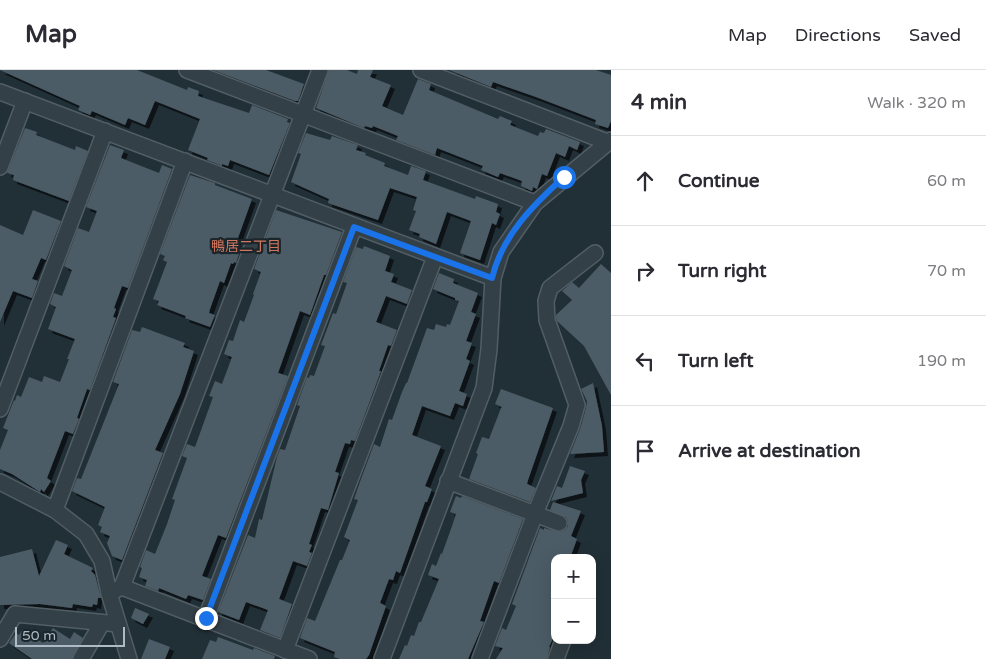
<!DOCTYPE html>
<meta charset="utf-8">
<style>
:root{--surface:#fff;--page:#f2f2f3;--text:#2b2b33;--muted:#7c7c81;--line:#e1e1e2}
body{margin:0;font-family:"Varela Round","Noto Sans JP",sans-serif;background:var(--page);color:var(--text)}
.controls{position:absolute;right:15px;bottom:15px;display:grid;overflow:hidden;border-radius:10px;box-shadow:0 5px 20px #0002}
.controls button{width:45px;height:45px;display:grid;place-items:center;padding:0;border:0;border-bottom:1px solid var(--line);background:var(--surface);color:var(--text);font:25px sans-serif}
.scale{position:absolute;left:15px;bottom:12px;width:110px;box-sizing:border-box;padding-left:5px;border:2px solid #aebbc4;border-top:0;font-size:14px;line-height:18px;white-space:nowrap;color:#aebbc4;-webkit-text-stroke:4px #1a252c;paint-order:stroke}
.stop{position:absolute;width:15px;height:15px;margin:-11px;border:4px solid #1a73e8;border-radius:50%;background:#fff}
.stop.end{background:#1a73e8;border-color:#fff;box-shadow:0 1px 5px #0008}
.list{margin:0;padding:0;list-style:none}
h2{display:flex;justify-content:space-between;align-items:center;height:65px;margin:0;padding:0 20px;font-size:21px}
h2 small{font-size:16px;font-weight:400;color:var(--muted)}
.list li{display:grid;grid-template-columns:32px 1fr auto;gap:15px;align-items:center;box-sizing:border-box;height:90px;padding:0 20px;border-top:1px solid var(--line)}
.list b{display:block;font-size:19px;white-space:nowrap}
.list em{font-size:16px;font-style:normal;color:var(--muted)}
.icon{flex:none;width:28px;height:28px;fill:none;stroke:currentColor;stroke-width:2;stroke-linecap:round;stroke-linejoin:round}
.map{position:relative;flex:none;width:611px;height:589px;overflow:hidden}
header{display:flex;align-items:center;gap:30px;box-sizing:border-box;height:70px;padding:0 25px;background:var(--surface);border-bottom:1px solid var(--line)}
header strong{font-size:24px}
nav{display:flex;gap:28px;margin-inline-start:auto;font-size:18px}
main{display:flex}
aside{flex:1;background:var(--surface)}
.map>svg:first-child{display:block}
.building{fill:#4c5c66;filter:url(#shadow)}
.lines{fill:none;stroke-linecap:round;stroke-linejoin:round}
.minor-casing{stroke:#525e65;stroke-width:18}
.minor{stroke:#344047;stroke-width:15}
.route{stroke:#1a73e8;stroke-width:6}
.labels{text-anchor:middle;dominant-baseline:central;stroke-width:4.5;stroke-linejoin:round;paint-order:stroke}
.neighbourhood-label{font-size:14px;fill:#d0775e;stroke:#1a252c}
</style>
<header>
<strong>Map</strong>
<nav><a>Map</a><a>Directions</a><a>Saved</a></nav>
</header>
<main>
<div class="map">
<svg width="611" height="589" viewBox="0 0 611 589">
<defs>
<filter id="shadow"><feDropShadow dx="4" dy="4" stdDeviation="0" flood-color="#0009"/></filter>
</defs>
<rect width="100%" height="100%" fill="#212f37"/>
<g class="building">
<path d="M0 0H137L187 20 188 17 199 21 198 26 249 43 252 35 288 49 287 52 290 53 269 105 230 90 228 96 222 94V96L207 90 208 88 188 80 200 49 155 31 145 55 128 48 125 55 92 41 90 45 78 40 80 36Z"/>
<path d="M213 0H266L304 14 298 31H295Z"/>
<path d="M329 0H347L357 4 358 0H373L370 7 391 15 382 36 403 45 418 9 431 14 429 20 498 49 500 46 512 51 510 55 538 66 540 62 544 63 546 59 580 72 577 80 569 76 565 87 556 83 547 106 542 104 537 119 533 117 532 121 521 116 522 111 500 103 498 107 481 100 483 96 437 78 435 85 396 70 398 66 373 56 372 58 365 56 364 58 316 38Z"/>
<path d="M449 0H596L611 5V51L608 58 595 54 596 50 536 27 493 12 491 17Z"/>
<path d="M25 58 37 62 36 65 75 80 76 76 88 81 69 131 13 110 14 105 7 103Z"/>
<path d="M306 63 330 70 332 66 358 75 356 80 366 83 365 85 385 93 384 96 408 105 411 96 426 101 423 110 475 129 476 126 498 134 496 142 500 144 496 155 492 153 480 190 460 183 471 151 447 142 436 174 419 167 420 164 409 160 416 141 413 140 417 127 390 118 378 150 328 133 329 129 291 112 301 84 298 83Z"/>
<path d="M110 75 124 80 121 88 159 103 162 95 172 99 128 218 122 216 114 238 116 239 113 247 116 248 90 320 87 319 77 348 79 349 73 364 65 361 47 408 51 411 44 422 41 419 40 422 12 404 0 399V380L8 360 3 358 14 330 15 331 17 325 21 327 29 307 42 312 44 306 60 312 69 289H67L75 269 48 259 56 237 50 234 54 223 62 226 72 200 64 196 78 158 89 162 97 141 86 137Z"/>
<path d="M190 105 215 113V115L252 129 234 179 240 181 236 193 234 192 233 194 231 193 224 213 220 211 210 239 209 243 215 245 210 257 185 248 186 246 157 235 159 231 153 229 167 192 163 190 165 186 160 184Z"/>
<path d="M33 140 61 151 46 190 41 188 32 209 38 211 32 228 13 221 0 252V155L23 165Z"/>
<path d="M276 140 342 162 326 205H324L310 245 300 241 278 303 288 306 226 468 218 465 202 506 211 509 203 530 188 525 186 529 159 518 158 521 145 516 147 510 139 507 142 498 140 497 146 480 155 484 167 454 175 430 172 429 187 388 182 386 187 374 195 377 213 327 209 326 215 311 222 314 232 287 224 284 229 270 233 271 240 250 244 252 254 225 253 224 261 202 254 199Z"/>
<path d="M364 176 390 186 385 201 394 204 391 212 412 220 407 234 386 226 376 252 397 260 391 276 388 275 379 301H381L355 371 351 370 350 374 345 373 335 402 339 403 328 440 321 438 309 474 312 475 309 482 312 483 307 496 293 491 279 529 292 534 280 568 260 560 268 540 246 532 239 550 218 542 248 465 255 468 259 449 262 450 277 387 280 379 285 380 300 336 297 335 307 307 309 308 310 305 314 306 325 276 321 275 333 243 336 244 347 213 343 212 356 177 363 179Z"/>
<path d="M601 194 611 203V325L584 276 557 251 556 248V245L572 230 562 221 572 212 579 218Z"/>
<path d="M439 203 454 209 453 213 478 223 471 242 476 244 466 271 472 273 466 289 470 291 459 321 467 324 463 336 455 333 450 346 422 336 412 365 441 376 425 416 432 419 427 432H425L400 503 396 501 393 510 389 509 380 533 386 536 369 585 366 589H340L334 587 335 582 300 568 307 548 315 551 340 490H342L350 470 344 467 358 430 354 429 361 409 374 374 380 377 389 349 392 350 402 322 406 313H407L427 258 434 260 436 254 446 257 447 254 450 255 459 231 455 230V228L433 219Z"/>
<path d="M142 257 185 273 183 277 194 281 180 324 155 380 163 383 122 490 112 486 107 473 110 466 100 462 102 457 98 455 105 437 72 421 77 408 81 409 119 314 113 312 132 260 140 262Z"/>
<path d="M593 313 602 356 604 382 570 384 580 359 586 338 587 331 581 319Z"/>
<path d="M501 319 553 338 528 410 527 414 536 418 530 432 469 409 478 384 476 383 482 367 489 369 501 338 502 337 495 334Z"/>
<path d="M570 396 585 401 581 410 583 423 551 431 557 416 562 418Z"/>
<path d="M456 426 461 428 462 426 523 449 499 513 494 511 480 551 484 552 468 589H399L405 575 407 576 411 565 414 566 419 552H421L439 509 428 505 432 494 436 496 441 483 442 484 452 456 456 444 450 442Z"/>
<path d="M553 432 581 441 571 466 577 469 570 488H555V564L549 577H550L547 589H496L503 578 495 576 502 558 506 560 516 536 512 534 540 458 544 460V458L560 462 565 460 568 456V451L566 447 550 440Z"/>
<path d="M56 470 68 475 64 484 93 498 91 501 95 505 101 528H98L97 535 93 534 92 537 73 534 72 538 40 534 0 535V487L32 479 39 506Z"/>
<path d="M135 538 149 544 143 554 131 548Z"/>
<path d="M53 558 70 569 74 562 83 568 72 589H32L9 573 16 563 19 565 23 559 43 573Z"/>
<path d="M218 567 253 580 254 578 275 586 274 589H202L210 570 216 572Z"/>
<path d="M149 569 170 577 165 589H141Z"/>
</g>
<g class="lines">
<defs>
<g id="minor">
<path d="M187 0 535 133"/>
<path d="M421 0 607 72"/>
<path d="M0 22 493 208"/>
<path d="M0 97 25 31"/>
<path d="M0 339 105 61"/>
<path d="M448 411 559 453"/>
<path d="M0 412 55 440 86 464 102 491 109 523 129 589"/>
<path d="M55 440 185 91"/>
<path d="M122 517 309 589"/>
<path d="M109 523 122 517 320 0"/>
<path d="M206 548 354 157"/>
<path d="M0 569 15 544 118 554"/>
<path d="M285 580 435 187"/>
<path d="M81 589 102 553"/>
<path d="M382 589 484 318 489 279 493 208 501 182 535 133 611 70"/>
<path d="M480 589 535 444 571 356 577 335 547 250 546 231 550 218 595 183"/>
<path d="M556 589 563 570"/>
</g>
</defs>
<use href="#minor" class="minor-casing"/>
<use href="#minor" class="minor"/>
</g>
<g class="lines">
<path class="route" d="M206 548 354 157 492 208C502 166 533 135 564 107"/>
</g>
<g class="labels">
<g class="neighbourhood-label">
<text x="246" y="176">鴨居二丁目</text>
</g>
</g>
</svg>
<div class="controls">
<button>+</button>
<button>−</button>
</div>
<div class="scale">50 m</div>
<div class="stop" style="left:564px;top:107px"></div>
<div class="stop end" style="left:206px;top:548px"></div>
</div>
<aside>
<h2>4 min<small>Walk · 320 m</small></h2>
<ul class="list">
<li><svg class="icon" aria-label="ahead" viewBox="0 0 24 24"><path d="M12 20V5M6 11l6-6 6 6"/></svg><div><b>Continue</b></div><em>60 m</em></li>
<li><svg class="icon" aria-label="right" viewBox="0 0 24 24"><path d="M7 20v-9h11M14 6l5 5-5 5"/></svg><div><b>Turn right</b></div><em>70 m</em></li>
<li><svg class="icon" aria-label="left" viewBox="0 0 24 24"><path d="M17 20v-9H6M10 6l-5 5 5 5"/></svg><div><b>Turn left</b></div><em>190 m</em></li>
<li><svg class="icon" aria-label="arrive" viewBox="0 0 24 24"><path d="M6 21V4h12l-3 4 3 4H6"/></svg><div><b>Arrive at destination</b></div></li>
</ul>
</aside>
</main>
